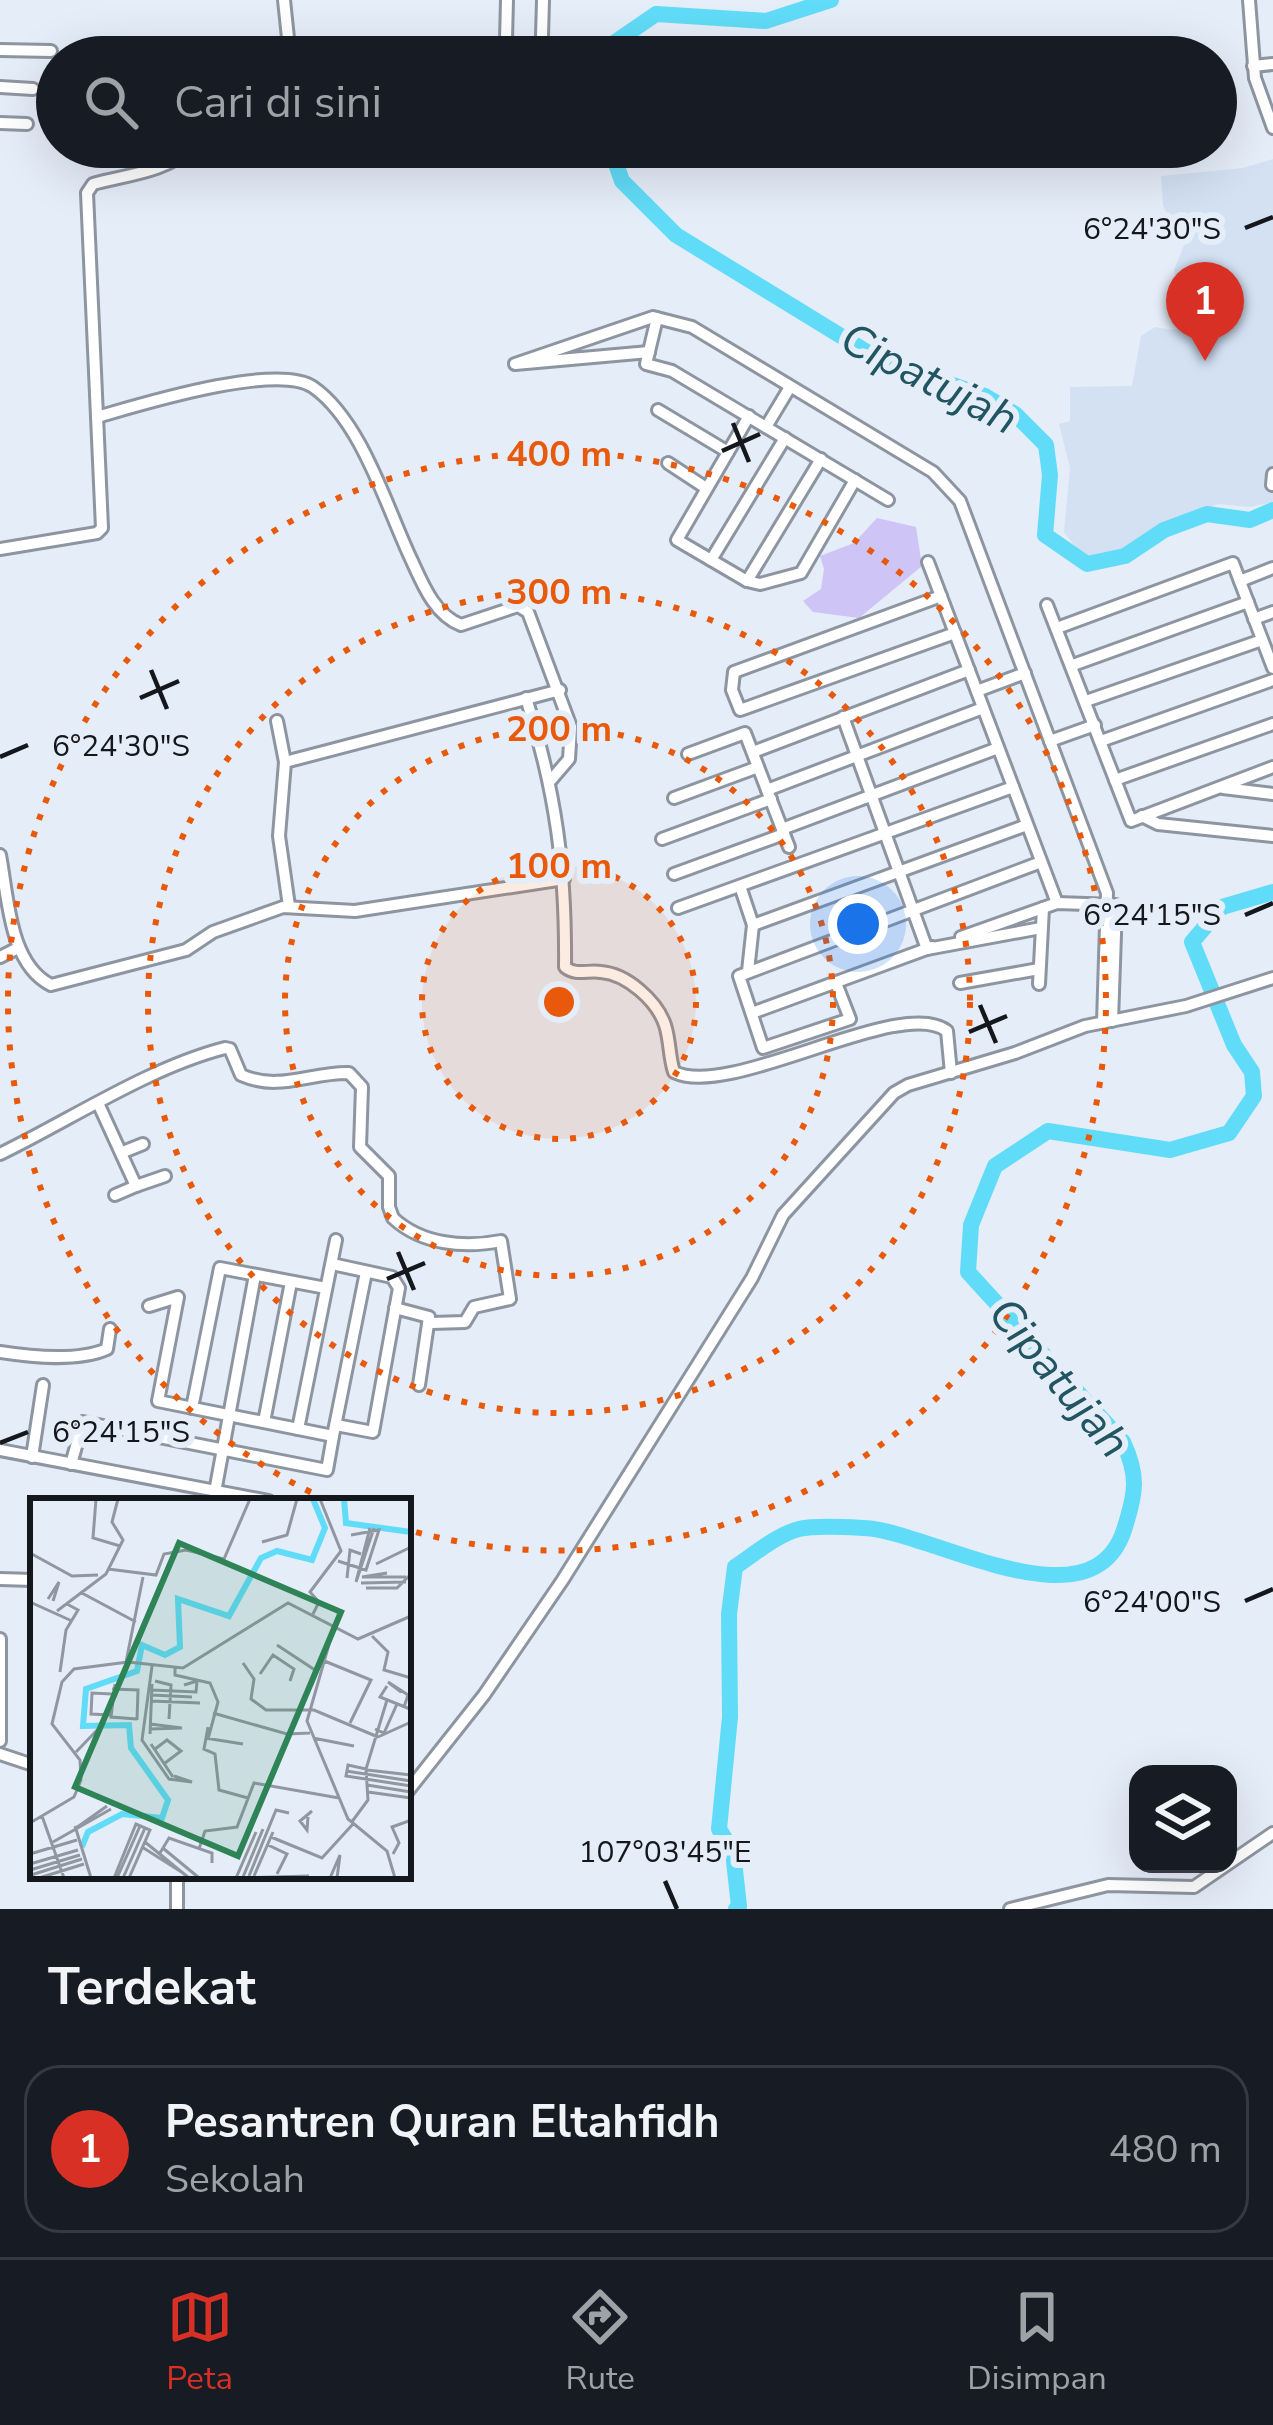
<!DOCTYPE html>
<html lang="id">
<meta charset="utf-8">
<style>
:root{--surface:#171b24;--page:#20242c;--text:#f1f3f6;--muted:#9ea1a6;--line:#363941;--accent:#d93025}
body{margin:0;font-family:"Nunito Sans",sans-serif;background:var(--page);color:var(--text)}
.controls{position:absolute;right:36px;bottom:36px;display:grid;overflow:hidden;border-radius:24px;box-shadow:0 12px 48px #0002}
.controls button{width:108px;height:108px;display:grid;place-items:center;padding:0;border:0;border-bottom:3px solid var(--line);background:var(--surface);color:var(--text);font:60px sans-serif}
.you{position:absolute;left:858px;top:924px;width:42px;height:42px;margin:-30px;border:9px solid #fff;border-radius:50%;background:#1a73e8;box-shadow:0 0 0 18px #1a73e833}
.badge{display:grid;place-items:center;width:78px;height:78px;border-radius:50%;background:var(--accent);color:#fff;font-size:39px;font-weight:700}
.pin{position:absolute;translate:-50% -99px;filter:drop-shadow(0 3px 6px #0008)}
.pin::after{content:'';position:absolute;top:63px;width:42px;height:36px;background:inherit;clip-path:polygon(0 0,100% 0,50% 100%)}
.list{margin:0;padding:0;list-style:none}
h2{display:flex;justify-content:space-between;align-items:center;height:156px;margin:0;padding:0 48px;font-size:51px}
h2 small{font-size:39px;font-weight:400;color:var(--muted)}
.list li{display:grid;grid-template-columns:78px 1fr auto;gap:36px;align-items:center;box-sizing:border-box;height:168px;margin:0 24px 24px;padding:0 24px;border:3px solid var(--line);border-radius:36px}
.list b{display:block;font-size:45px;white-space:nowrap}
.list p{margin:0;font-size:39px;white-space:nowrap;color:var(--muted)}
.list em{font-size:39px;font-style:normal;color:var(--muted)}
.icon{flex:none;width:66px;height:66px;fill:none;stroke:currentColor;stroke-width:2;stroke-linecap:round;stroke-linejoin:round}
.map{position:relative;flex:none;width:1273px;height:1909px;overflow:hidden}
.search{position:absolute;background:var(--surface);box-shadow:0 12px 48px #0002;left:36px;right:36px;top:36px;height:132px;display:flex;align-items:center;gap:30px;box-sizing:border-box;padding:0 42px;border-radius:66px;color:var(--muted);font-size:45px}
.sheet{height:348px;background:var(--surface)}
nav{display:flex;justify-content:space-around;align-items:center;box-sizing:border-box;height:168px;border-top:3px solid var(--line);background:var(--surface);font-size:33px;color:var(--muted)}
nav a{display:grid;justify-items:center;gap:6px}
nav .on{color:var(--accent)}
.map>svg:first-child{display:block}
.built{fill:#d3e1f3}
.green{fill:#cec4f6}
.lines{fill:none;stroke-linecap:round;stroke-linejoin:round}
.river{stroke:#61dcf8;stroke-width:16}
.minor-casing{stroke:#8d95a0;stroke-width:16}
.minor{stroke:#fff;stroke-width:10}
.ticks{fill:none;stroke:#14171b;stroke-width:4.5}
.ring{fill:none;stroke:#e8590c;stroke-width:6;stroke-dasharray:6 12}
.labels{text-anchor:middle;dominant-baseline:central;stroke-width:12;stroke-linejoin:round;paint-order:stroke}
.water-label{font-size:45px;font-style:italic;fill:#205561;stroke:#e5edf9}
.inset-river{fill:none;stroke:#61dcf8;stroke-width:6}
.inset-road{fill:none;stroke:#9197a0;stroke-width:3}
.view{fill:#2e8357;fill-opacity:0.15;stroke:#2e8357;stroke-width:6}
.inset-edge{fill:none;stroke:#14171b;stroke-width:6}
.ticks-label{font-size:30px;text-anchor:middle;fill:#14171b;stroke:#e5edf9;stroke-width:12;stroke-linejoin:round;paint-order:stroke}
.centre{fill:#e8590c;stroke:#e5edf9;stroke-width:6}
.ring-label{font-size:36px;text-anchor:middle;font-weight:bold;fill:#e8590c;stroke:#e5edf9;stroke-width:12;stroke-linejoin:round;paint-order:stroke}
</style>
<div class="map">
<svg width="1273" height="1909" viewBox="0 0 1273 1909">
<rect width="100%" height="100%" fill="#e5edf9"/>
<path class="built" d="M1273 159V502L1250 507 1218 504 1155 527 1118 558 1103 560 1080 553 1064 532 1070 468 1059 424 1070 421V387L1132 386 1141 336 1155 327 1173 330 1185 328 1174 270 1193 223 1171 224 1163 205 1161 176 1243 168Z"/>
<path class="green" d="M877 518 916 527 922 566 859 618 813 612 803 601 821 589 824 569 820 556 854 543Z"/>
<g class="lines">
<g class="river">
<path d="M605 57 611 45 656 14 766 21 831 0"/>
<path d="M610 147 622 181 676 235 880 360 985 396 1015 414 1046 445 1050 475 1045 535 1087 564 1125 556 1164 530 1207 514 1250 520 1273 510"/>
<path d="M736 1909 739 1906 733 1852 719 1829 730 1717 729 1614 735 1567C753 1555 778 1534 799 1529 816 1525 845 1527 864 1528 930 1531 1091 1631 1124 1530 1136 1493 1139 1476 1123 1442L968 1272 971 1225 995 1166 1048 1131 1170 1150 1229 1133 1254 1096 1252 1072 1234 1045 1192 942 1222 907 1273 892"/>
</g>
<defs>
<g id="minor">
<path d="M284 0 290 57"/>
<path d="M1249 0 1255 78 1273 128"/>
<path d="M542 36 543 0"/>
<path d="M506 40 507 0"/>
<path d="M0 50 51 51"/>
<path d="M1253 66 1273 64"/>
<path d="M0 87 33 89"/>
<path d="M0 123 27 124"/>
<path d="M657 318 646 364 672 371 888 500"/>
<path d="M649 352 515 364 653 317 692 327 933 472 960 501 1107 893 1103 1023"/>
<path d="M658 410 728 452"/>
<path d="M749 416 677 540 747 581 760 584 801 573 855 480"/>
<path d="M97 417C139 405 277 362 313 387 362 421 387 509 412 561 423 585 435 615 461 625L518 606 528 612 571 727 569 759 551 780"/>
<path d="M766 427 790 387"/>
<path d="M668 463 706 488"/>
<path d="M1272 485 1273 474"/>
<path d="M0 549 97 533 102 528 87 193 93 184C125 175 168 172 191 147"/>
<path d="M711 560 785 438"/>
<path d="M928 562 1057 903"/>
<path d="M747 581 821 459"/>
<path d="M1240 581 1273 568"/>
<path d="M941 596 734 672 732 690 740 710 955 633"/>
<path d="M1047 605 1131 821 1273 767"/>
<path d="M1254 619 1273 612"/>
<path d="M1057 628 1233 563 1273 668"/>
<path d="M1073 665 1248 602"/>
<path d="M977 691 1025 673"/>
<path d="M526 698C556 792 566 868 565 967 576 976 587 970 601 972 627 974 657 1001 665 1025 670 1040 669 1057 674 1072 731 1100 901 995 947 1031L951 1073"/>
<path d="M1086 701 1262 640"/>
<path d="M843 717 927 949 1041 928"/>
<path d="M277 721 285 762 279 836 289 906"/>
<path d="M1050 741 1095 725"/>
<path d="M1101 741 1273 680"/>
<path d="M753 752 969 670"/>
<path d="M688 754 745 733 789 847"/>
<path d="M285 762 560 690"/>
<path d="M1115 780 1273 724"/>
<path d="M1223 788 1273 794"/>
<path d="M767 790 983 708"/>
<path d="M674 798 758 767"/>
<path d="M1142 816 1158 824 1273 836"/>
<path d="M782 829 998 748"/>
<path d="M662 839 771 799"/>
<path d="M0 855C8 897 9 964 51 985L186 950 213 932 283 907 355 911 564 879"/>
<path d="M674 874 784 834"/>
<path d="M740 886 753 925 748 971"/>
<path d="M678 908 1013 787"/>
<path d="M753 925 1027 825"/>
<path d="M961 937 1043 908"/>
<path d="M0 957 18 948"/>
<path d="M836 983 850 1019 763 1048 739 976 1041 862"/>
<path d="M960 983 1039 969"/>
<path d="M1039 984 1043 908 1057 903 1116 905 1112 1021"/>
<path d="M752 1013 932 947"/>
<path d="M98 1103 136 1186 165 1176"/>
<path d="M123 1152 143 1144"/>
<path d="M0 1154C72 1119 148 1068 225 1048L230 1049 241 1075C280 1092 310 1072 349 1073L362 1087 360 1147 389 1176V1207L393 1218C422 1245 465 1248 501 1241L510 1299 474 1307 465 1322 431 1323"/>
<path d="M115 1195 136 1186"/>
<path d="M332 1264 392 1277 399 1288 373 1432 336 1425"/>
<path d="M149 1306 178 1297 158 1401 333 1436 366 1272"/>
<path d="M395 1308 429 1317 419 1385"/>
<path d="M0 1352C32 1357 77 1362 107 1349L110 1329"/>
<path d="M192 1408 220 1268 326 1288"/>
<path d="M264 1422 291 1282"/>
<path d="M298 1429 336 1240"/>
<path d="M0 1450 269 1501"/>
<path d="M32 1457 43 1385"/>
<path d="M71 1464 83 1422 327 1470 333 1436"/>
<path d="M215 1492 255 1275"/>
<path d="M0 1579 33 1580"/>
<path d="M0 1639V1741"/>
<path d="M0 1754 33 1765"/>
<path d="M408 1791 484 1695 562 1581 752 1278 783 1215 894 1093 908 1085 1015 1053 1085 1026 1186 1006 1273 978"/>
<path d="M177 1876V1909"/>
<path d="M1010 1909 1108 1885 1194 1887 1273 1833"/>
</g>
</defs>
<use href="#minor" class="minor-casing"/>
<use href="#minor" class="minor"/>
</g>
<path class="ticks" d="M1245 228 1273 217M733 423 749 462M722 451 760 434M151 670 167 709M140 698 179 681M0 757 28 745M1245 915 1273 903M980 1005 996 1043M969 1032 1007 1016M398 1252 414 1290M387 1279 425 1263M0 1443 28 1432M1245 1601 1273 1589M665 1881 677 1909"/>
<circle cx="559" cy="1002" r="137" fill="#e8590c" fill-opacity=".12"/>
<g class="ring">
<circle cx="559" cy="1002" r="137"/>
<circle cx="559" cy="1002" r="274"/>
<circle cx="559" cy="1002" r="411"/>
<path d="M327 1500A549 549 0 1 1 412 1531"/>
</g>
<g class="labels">
<g class="water-label">
<text transform="translate(929 379) rotate(27)">Cipatujah</text>
<text transform="translate(1059 1378) rotate(50)">Cipatujah</text>
</g>
</g>
<g transform="translate(30 1498)">
<rect width="381" height="381" fill="#e5edf9"/>
<path class="inset-river" d="M314 1 316 25 381 34M52 349 58 334 92 316 132 320 138 302 101 250 99 227 53 228 56 191 107 173 112 147 135 157 150 149 148 101 199 118 231 60 247 53 282 62 295 30 283 1"/>
<path class="inset-road" d="M66 1 63 40 90 48M340 30 326 84 344 30M232 44 257 37 267 1M0 55 42 78 68 77M308 63 336 72 349 32 321 37M346 66 381 49M78 71 126 77 134 56 156 52 194 61 220 1M357 75 332 79H376M317 80 320 52 331 56M331 85 376 84M336 90H367L381 76M50 94 106 124M18 101 29 84 23 103M0 104 42 123M27 113 76 76 93 42 82 24 88 1M283 116 289 104 280 94 311 53 290 1M302 136 277 223 318 321 357 353 365 380M342 138 358 154 354 172 381 180M247 147 288 174M292 162 341 182 320 225M96 164 113 79M213 165 224 181 221 201 236 212H284L348 239M122 168 112 242 139 281 162 284 144 278M145 170V177L180 185 188 204 178 241M30 174 36 132 48 112 37 106M230 176 243 157 264 171 260 183M125 183 141 187 139 221M85 186 81 219 107 221M357 188 350 199 380 211M82 191 108 192 107 222M122 192 166 194 167 183 154 187M371 194 358 184 378 197 374 209M121 197 162 199M121 203 170 205M183 215 257 236 280 235M81 217 61 216 62 195 82 196M178 229 174 251 185 256 189 292 218 300M120 231 152 230 120 226M345 231 354 235 367 206M120 236 122 186M348 239 381 224M175 240 213 246M283 240 324 248M121 246 143 279M125 251 137 242 151 253 135 265M46 254 72 227M336 271 318 267 316 278 381 288M337 272 381 277M316 273 381 283M337 287 381 294M338 294 381 300M12 318 34 380M278 319 277 332 270 323 282 313M0 325 44 299 51 282 50 262 22 226 32 184 44 171 98 164 153 170 258 105 328 141 381 118M321 325 338 302 336 271 357 202M45 328 61 380M46 330 77 308M241 339 292 360 323 326M23 344 81 311M115 344 159 380M238 347 257 356 247 376M112 349 153 375M134 351 168 379M169 351 175 333 207 329 224 285 309 300M130 355 139 340 182 355V365M0 356 47 342M363 356 369 345 362 329 379 323 381 312M0 366 48 352M0 372 50 357M1 377 52 361M219 378 246 312 259 315M224 378 243 334M213 379 233 331M9 380 54 366M84 380 106 326 120 332 99 380M87 380 110 328M93 380 115 330M206 380 226 334M208 380 279 378M300 380 310 357 307 380"/>
<path class="view" d="M149 45 311 114 208 358 45 289Z"/>
<rect width="381" height="381" class="inset-edge"/>
</g>
<g class="ticks-label">
<text x="1152" y="239">6°24'30"S</text>
<text x="121" y="756">6°24'30"S</text>
<text x="1152" y="925">6°24'15"S</text>
<text x="121" y="1442">6°24'15"S</text>
<text x="1152" y="1612">6°24'00"S</text>
<text x="665" y="1862">107°03'45"E</text>
</g>
<circle cx="559" cy="1002" r="18" class="centre"/>
<g class="ring-label">
<text x="559" y="466">400 m</text>
<text x="559" y="604">300 m</text>
<text x="559" y="741">200 m</text>
<text x="559" y="878">100 m</text>
</g>
</svg>
<div class="controls">
<button><svg class="icon" aria-label="layers" viewBox="0 0 24 24"><path d="M12 4l9 5-9 5-9-5zM3 14l9 5 9-5"/></svg></button>
</div>
<div class="you"></div>
<div class="pin badge" style="left:1205px;top:361px">1</div>
<div class="search"><svg class="icon" aria-label="search" viewBox="0 0 24 24"><circle cx="10" cy="10" r="6"/><path d="M15 15l6 6"/></svg>Cari di sini</div>
</div>
<section class="sheet">
<h2>Terdekat<small></small></h2>
<ul class="list">
<li><span class="badge">1</span><div><b>Pesantren Quran Eltahfidh</b><p>Sekolah</p></div><em>480 m</em></li>
</ul>
</section>
<nav>
<a class="on"><svg class="icon" aria-label="map" viewBox="0 0 24 24"><path d="M3 6l6-2 6 2 6-2v14l-6 2-6-2-6 2zM9 4v14M15 6v14"/></svg>Peta</a>
<a><svg class="icon" aria-label="directions" viewBox="0 0 24 24"><path d="M12 3l9 9-9 9-9-9zM9 14v-3h6M13 9l2 2-2 2"/></svg>Rute</a>
<a><svg class="icon" aria-label="saved" viewBox="0 0 24 24"><path d="M7 4h10v16l-5-4-5 4z"/></svg>Disimpan</a>
</nav>
